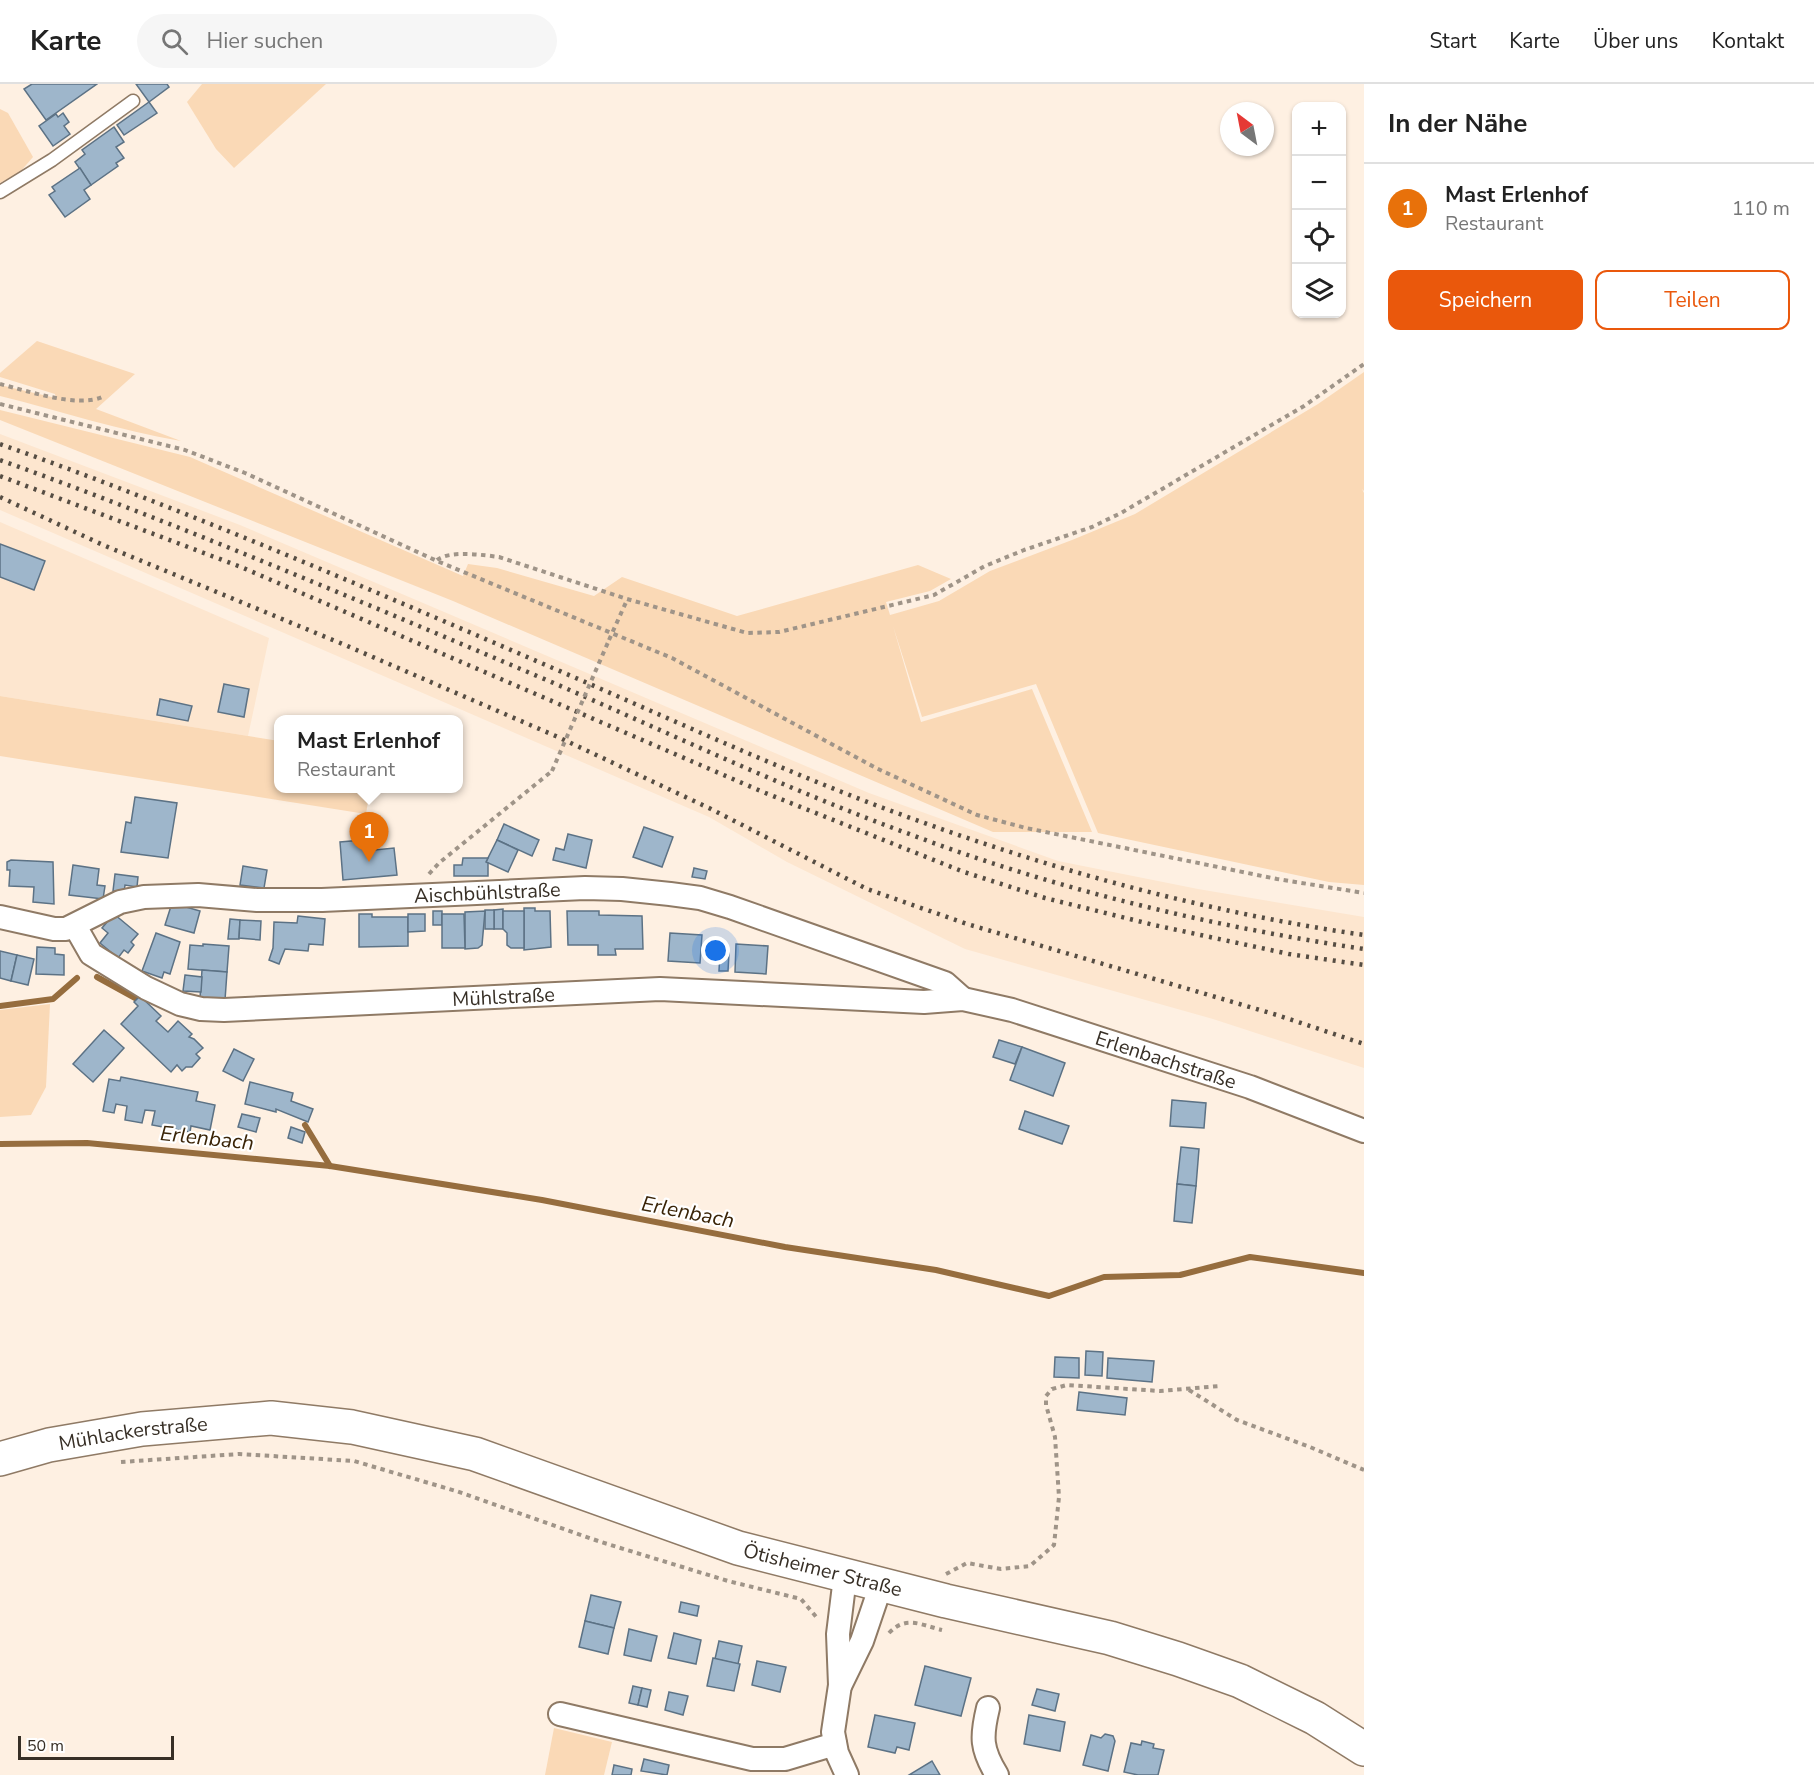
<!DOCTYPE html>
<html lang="de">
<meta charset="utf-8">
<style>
:root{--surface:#fff;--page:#f6f6f6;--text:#222;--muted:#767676;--line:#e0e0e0;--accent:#ea580c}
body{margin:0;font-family:"Nunito Sans",sans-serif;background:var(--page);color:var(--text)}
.controls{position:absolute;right:18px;top:18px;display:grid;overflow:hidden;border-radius:12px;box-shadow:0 2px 4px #0004}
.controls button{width:54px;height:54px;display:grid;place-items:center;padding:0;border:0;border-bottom:2px solid var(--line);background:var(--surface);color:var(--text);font:30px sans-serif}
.compass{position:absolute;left:1220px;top:18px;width:54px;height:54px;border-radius:50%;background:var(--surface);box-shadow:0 2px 4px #0004;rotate:328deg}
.scale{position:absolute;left:18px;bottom:15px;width:156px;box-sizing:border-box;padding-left:6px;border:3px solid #372f26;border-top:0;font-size:16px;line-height:21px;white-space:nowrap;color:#372f26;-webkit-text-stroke:4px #fff;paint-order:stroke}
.you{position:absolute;left:716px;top:867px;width:21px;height:21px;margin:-15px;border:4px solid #fff;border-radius:50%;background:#1a73e8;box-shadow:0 0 0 9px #1a73e833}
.badge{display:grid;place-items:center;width:39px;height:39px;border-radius:50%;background:var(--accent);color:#fff;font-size:20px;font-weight:700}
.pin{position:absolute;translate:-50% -50px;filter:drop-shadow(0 2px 3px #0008)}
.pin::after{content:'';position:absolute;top:32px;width:21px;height:18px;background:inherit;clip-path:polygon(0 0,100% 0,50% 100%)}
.popup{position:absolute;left:274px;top:631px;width:189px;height:78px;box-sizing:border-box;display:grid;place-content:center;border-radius:12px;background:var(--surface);filter:drop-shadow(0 2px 4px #0005);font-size:20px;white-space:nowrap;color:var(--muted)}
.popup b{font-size:22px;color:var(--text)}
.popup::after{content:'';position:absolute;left:50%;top:100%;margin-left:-12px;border:12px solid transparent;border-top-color:var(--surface)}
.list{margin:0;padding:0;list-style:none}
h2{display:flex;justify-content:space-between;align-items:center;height:78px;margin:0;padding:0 24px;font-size:26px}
h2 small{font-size:20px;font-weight:400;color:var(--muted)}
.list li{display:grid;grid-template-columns:39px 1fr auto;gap:18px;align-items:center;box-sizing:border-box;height:90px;padding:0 24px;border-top:2px solid var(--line)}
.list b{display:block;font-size:22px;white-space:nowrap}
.list p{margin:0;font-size:20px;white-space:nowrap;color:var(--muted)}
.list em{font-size:20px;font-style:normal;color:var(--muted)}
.actions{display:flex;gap:12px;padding:18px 24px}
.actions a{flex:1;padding:14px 0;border:2px solid var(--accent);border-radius:12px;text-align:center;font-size:21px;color:var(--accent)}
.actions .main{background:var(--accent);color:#fff}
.icon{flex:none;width:33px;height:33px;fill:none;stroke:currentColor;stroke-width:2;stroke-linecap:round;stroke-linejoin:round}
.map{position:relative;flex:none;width:1364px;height:1691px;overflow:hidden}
header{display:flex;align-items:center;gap:36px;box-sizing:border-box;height:84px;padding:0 30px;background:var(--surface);border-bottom:2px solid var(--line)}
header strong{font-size:28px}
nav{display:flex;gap:33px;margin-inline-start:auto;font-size:21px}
.search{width:420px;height:54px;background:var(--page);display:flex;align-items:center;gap:15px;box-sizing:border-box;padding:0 21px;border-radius:33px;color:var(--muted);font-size:22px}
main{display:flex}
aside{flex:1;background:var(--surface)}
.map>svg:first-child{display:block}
.built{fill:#fde6cf}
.green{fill:#fad9b6}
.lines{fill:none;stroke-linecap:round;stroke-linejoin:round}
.stream{stroke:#966d3e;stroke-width:6}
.building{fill:#9eb6cb;stroke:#5c7285;stroke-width:1.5}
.service-casing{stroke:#8f7a65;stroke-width:15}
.minor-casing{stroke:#8f7a65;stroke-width:26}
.secondary-casing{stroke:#8f7a65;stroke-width:36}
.path{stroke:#9f9488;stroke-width:4;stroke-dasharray:4.5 4.5;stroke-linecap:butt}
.service{stroke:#fff;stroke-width:12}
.minor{stroke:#fff;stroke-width:22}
.secondary{stroke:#fff;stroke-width:33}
.rail{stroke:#564d43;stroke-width:4.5;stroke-dasharray:3 6;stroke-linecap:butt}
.path-bridge{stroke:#9f9488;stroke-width:4;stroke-dasharray:4.5 4.5;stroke-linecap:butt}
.labels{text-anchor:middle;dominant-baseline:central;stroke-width:4.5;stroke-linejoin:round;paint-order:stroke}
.street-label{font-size:20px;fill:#372f26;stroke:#fff}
.water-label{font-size:21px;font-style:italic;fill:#3a2407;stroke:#fff}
</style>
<header>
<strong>Karte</strong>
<div class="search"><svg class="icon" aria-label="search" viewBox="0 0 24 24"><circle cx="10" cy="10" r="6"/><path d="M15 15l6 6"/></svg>Hier suchen</div>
<nav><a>Start</a><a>Karte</a><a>Über uns</a><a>Kontakt</a></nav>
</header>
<main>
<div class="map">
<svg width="1364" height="1691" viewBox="0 0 1364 1691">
<rect width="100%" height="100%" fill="#fef0e2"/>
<g class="built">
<path d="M0 350 240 441 869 709 1058 777 1198 805 1364 833V984L1213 935 965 865 787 778 709 733 0 426Z"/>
<path d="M0 438 269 554 248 652 0 612Z"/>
</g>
<g class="green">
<path d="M202 0H326L234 84 216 65 187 18Z"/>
<path d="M0 25 8 29 33 73 20 88 0 99Z"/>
<path d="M37 257 135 290 96 325 181 357C120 347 61 327 0 312V301L56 314 55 310 0 293V289Z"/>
<path d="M1364 288V407L1362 405 1364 409V801L1329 798 1098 749 1036 600 922 633 893 542 921 638 1032 605 1092 748H993L453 517 0 336V326L190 373 463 492 468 480 497 484 594 512 622 493 737 532 918 481 951 495 930 507 886 518 890 531 939 517 990 487 1072 456 1135 430 1318 320Z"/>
<path d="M0 612 279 657V704L370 705 366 730 0 672Z"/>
<path d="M50 920 46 1003 31 1031 0 1033V926Z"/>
<path d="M554 1644 612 1658 604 1691H545Z"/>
</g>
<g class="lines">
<g class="stream">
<path d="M97 893 137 915"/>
<path d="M0 922 53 915 77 894"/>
<path d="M305 1041 330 1082"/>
<path d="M0 1060 87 1059 330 1082 542 1116 785 1163 936 1186 1049 1212 1104 1193 1180 1191 1250 1173 1364 1189"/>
</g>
</g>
<g class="building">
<path d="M32 0H97L46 36 24 5Z"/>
<path d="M136 0H167L169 3 149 18Z"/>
<path d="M149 18 157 29 124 51 117 41Z"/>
<path d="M63 29 69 38 64 42 70 50 53 62 39 42 56 30 58 33Z"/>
<path d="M114 43 124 58 116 63 124 74 116 79 118 82 91 101 75 78 85 70 82 66Z"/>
<path d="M80 84 91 101 84 106 90 115 65 133 49 111 55 107 52 103Z"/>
<path d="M0 460 45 477 34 506 0 493Z"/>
<path d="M224 600 249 605 244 633 218 628Z"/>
<path d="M160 615 192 622 188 637 157 631Z"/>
<path d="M135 713 177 719 168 774 121 768 126 738 131 739Z"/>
<path d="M504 740 539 756 532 772 497 756Z"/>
<path d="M644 743 673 753 662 783 633 773Z"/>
<path d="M568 750 592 756 586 784 553 776 556 764 564 766Z"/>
<path d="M374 755 375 766 394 764 397 791 343 796 340 758Z"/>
<path d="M497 756 518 766 508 788 486 778Z"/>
<path d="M463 774H488L486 778 488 779V792H454V781H462Z"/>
<path d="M11 776 53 778 54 820 33 818 34 803 9 802 10 786H7V778Z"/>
<path d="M73 781 99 785 97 801 105 802 103 815 69 811Z"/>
<path d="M243 782 267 786 264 804 240 801Z"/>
<path d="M694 784 707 787 705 795 692 793Z"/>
<path d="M115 790 138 793 137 803 125 801 124 809 113 807Z"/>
<path d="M172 819 200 827 194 849 165 841Z"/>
<path d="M524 824H535V827H550L551 863 524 866Z"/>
<path d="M503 825V845H494V826Z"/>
<rect x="485" y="826" width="9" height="19"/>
<rect x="433" y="827" width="9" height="14"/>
<path d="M485 827 482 861 478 864 465 865V828Z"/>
<path d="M503 827H524V864H511L507 861V849L503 845Z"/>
<path d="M567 827H599V831L642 832 643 865H615L616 871H598V861H568Z"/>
<path d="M114 830 138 850 131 858 134 861 128 869 124 866 118 874 100 859 108 849 102 844Z"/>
<path d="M359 830H372V833H408V862L359 863Z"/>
<path d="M408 830H425V847L408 848Z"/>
<path d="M442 830H464L465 864H442Z"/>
<path d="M298 832 325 835 323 861 309 860 308 867 285 865 279 880 269 876 273 864 274 838 297 839Z"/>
<path d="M230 835 240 836 239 855H228Z"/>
<path d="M240 836 261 837 260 856 239 854Z"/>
<path d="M156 849 180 858 170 890 164 888 162 894 142 887Z"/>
<path d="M670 849 702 851 700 879 668 877Z"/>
<path d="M203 860 229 862 227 888 188 885 190 861 203 862Z"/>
<path d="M736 860 768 862 766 890 735 888Z"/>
<path d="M37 863 55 864V870L64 871V891L36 890Z"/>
<path d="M0 867 17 871 11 897 0 894Z"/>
<path d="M720 868 729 869 728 887H719Z"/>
<path d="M17 871 34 875 28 901 11 897Z"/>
<path d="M202 886 227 888 225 916 200 914Z"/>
<path d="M185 891 202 893 201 908 183 907Z"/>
<path d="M140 912 161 932 156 937 168 948 178 937 192 950 189 953 194 955 203 964 196 970 200 974 192 983H186L182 987 177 981 171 988 121 940 138 922 134 918Z"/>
<path d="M104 946 124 964 93 998 73 980Z"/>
<path d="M999 956 1022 963 1015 980 993 973Z"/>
<path d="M1022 963 1065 979 1053 1012 1010 996Z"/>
<path d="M234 965 254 975 243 997 223 987Z"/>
<path d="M121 993 198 1008 196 1017 215 1021 210 1046 191 1042 190 1048 152 1041 155 1027 145 1026 142 1039 125 1036 127 1022 116 1020 114 1029 103 1027 109 995 120 997Z"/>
<path d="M250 998 293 1009 291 1017 313 1025 308 1038 276 1025V1028L245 1020Z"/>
<path d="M1172 1016 1206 1019 1204 1044 1170 1042Z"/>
<path d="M1025 1027 1069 1042 1062 1060 1019 1045Z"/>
<path d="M242 1030 260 1034 256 1048 238 1043Z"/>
<path d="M291 1043 305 1048 302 1059 288 1054Z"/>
<path d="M1181 1063 1199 1065 1196 1102 1177 1100Z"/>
<path d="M1177 1100 1196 1102 1192 1139 1174 1137Z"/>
<path d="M1086 1267 1103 1268 1102 1292 1085 1291Z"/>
<path d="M1055 1273 1079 1274V1294L1054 1293Z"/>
<path d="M1108 1274 1154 1277 1152 1298 1107 1294Z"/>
<path d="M1079 1308 1127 1314 1125 1331 1077 1326Z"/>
<path d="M591 1511 621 1518 614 1544 585 1537Z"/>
<path d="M681 1518 699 1522 697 1532 679 1528Z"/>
<path d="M585 1537 614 1544 608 1570 579 1563Z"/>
<path d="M629 1545 657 1552 651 1577 624 1571Z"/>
<path d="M674 1549 701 1556 696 1580 668 1574Z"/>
<path d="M719 1557 742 1562 738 1580 715 1575Z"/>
<path d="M713 1574 740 1580 734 1607 707 1602Z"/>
<path d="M757 1577 786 1583 780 1608 752 1601Z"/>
<path d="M925 1582 971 1594 961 1632 915 1621Z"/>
<path d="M633 1602 642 1604 638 1621 629 1619Z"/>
<path d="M642 1604 651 1606 647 1623 638 1621Z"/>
<path d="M1037 1605 1059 1610 1055 1627 1032 1621Z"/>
<path d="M669 1608 688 1612 683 1631 665 1626Z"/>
<path d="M875 1631 915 1639 909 1666 897 1663 895 1669 868 1663Z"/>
<path d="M1029 1631 1065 1638 1060 1667 1024 1660Z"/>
<path d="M1105 1650 1113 1652 1115 1657 1108 1687 1083 1681 1091 1651 1101 1654Z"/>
<path d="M1142 1657 1154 1660 1153 1664 1164 1666 1158 1691H1138L1124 1688 1131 1659 1141 1661Z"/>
<path d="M644 1675 669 1681 667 1691 641 1687Z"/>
<path d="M932 1677 940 1691H909Z"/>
<path d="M614 1681 632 1685 631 1691H612Z"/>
</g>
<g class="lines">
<defs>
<path id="service" d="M0 108 52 76 133 17"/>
<g id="minor">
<path id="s1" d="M0 833 54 845H66L120 818 144 813 198 811 257 816H322L585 804 622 805 670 810 700 814 730 823 945 899 963 915"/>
<path id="s2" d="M75 842 91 870 146 904 180 920 201 925 224 926 660 905 924 918 963 915 1012 926 1250 1003 1364 1047"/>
<path d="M845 1493 838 1550 840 1601 833 1648 837 1669 847 1691"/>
<path d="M841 1600 862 1557 881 1501"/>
<path d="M988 1624C981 1653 981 1665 997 1691"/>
<path d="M560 1630 752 1675H785L835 1660"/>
</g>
<g id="secondary">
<path id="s3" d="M0 1375 49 1361 142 1345 271 1334 352 1343 475 1370 738 1464 946 1517 1110 1554 1178 1575 1240 1597 1315 1634 1364 1665"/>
</g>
</defs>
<use href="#service" class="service-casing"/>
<use href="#minor" class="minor-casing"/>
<use href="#secondary" class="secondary-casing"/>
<g class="path">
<path d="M0 300C28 307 77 324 102 313"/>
<path d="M0 320 185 366 245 389 437 477 672 574 876 684 977 731 1026 744 1277 795 1364 809"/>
<path d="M437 476C450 466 483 471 499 473L627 515 747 549 779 548 934 511 985 482 1024 466 1092 443 1121 429 1304 322 1364 280"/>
<path d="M609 556 627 516"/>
<path d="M429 790 439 779 552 687"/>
<path d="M1189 1306 1237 1336 1310 1363 1364 1386"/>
<path d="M121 1378 239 1370 354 1377 456 1407 601 1458 728 1497 801 1515 818 1535"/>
<path d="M946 1490 967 1479 1001 1485 1030 1482 1054 1461 1059 1413 1055 1353 1046 1321V1312L1052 1305 1067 1301 1160 1307 1220 1302"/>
<path d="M889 1549C906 1531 921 1541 942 1546"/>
</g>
<use href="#service" class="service"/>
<use href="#minor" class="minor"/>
<use href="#secondary" class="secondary"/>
<g class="rail">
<path d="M0 360C188 427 372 506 555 585 676 637 795 693 919 737 1063 789 1212 829 1364 851"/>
<path d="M0 376C186 443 367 520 549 597 669 649 788 706 912 751 1058 806 1210 842 1364 865"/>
<path d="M0 392 241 483 763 708 964 788 1045 814 1154 841 1289 870 1364 881"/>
<path d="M0 413 103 461 345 561 558 653 711 725 867 805 967 840 1277 931 1364 960"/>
</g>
<path class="path-bridge" d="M552 687 609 556"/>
</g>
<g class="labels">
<g class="street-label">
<text stroke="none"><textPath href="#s1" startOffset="496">Aischbühlstraße</textPath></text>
<text stroke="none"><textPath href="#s2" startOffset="459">Mühlstraße</textPath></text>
<text stroke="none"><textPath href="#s2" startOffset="1131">Erlenbachstraße</textPath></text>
<text stroke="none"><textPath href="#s3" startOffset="136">Mühlackerstraße</textPath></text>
<text stroke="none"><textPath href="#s3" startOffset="849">Ötisheimer Straße</textPath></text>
</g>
<g class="water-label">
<text transform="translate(207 1054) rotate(6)">Erlenbach</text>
<text transform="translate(688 1128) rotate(11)">Erlenbach</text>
</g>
</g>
</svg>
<div class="controls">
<button>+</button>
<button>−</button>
<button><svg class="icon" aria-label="locate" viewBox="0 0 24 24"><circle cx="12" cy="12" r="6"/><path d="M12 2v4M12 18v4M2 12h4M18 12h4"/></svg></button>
<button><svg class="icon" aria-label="layers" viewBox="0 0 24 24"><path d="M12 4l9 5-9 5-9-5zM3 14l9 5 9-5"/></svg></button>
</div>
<svg class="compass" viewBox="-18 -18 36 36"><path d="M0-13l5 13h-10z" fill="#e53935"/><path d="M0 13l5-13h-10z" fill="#767676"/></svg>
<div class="scale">50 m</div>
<div class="you"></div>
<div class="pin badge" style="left:369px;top:778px;background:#e8710a">1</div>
<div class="popup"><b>Mast Erlenhof</b>Restaurant</div>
</div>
<aside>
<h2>In der Nähe<small></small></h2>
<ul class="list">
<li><span class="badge" style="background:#e8710a">1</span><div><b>Mast Erlenhof</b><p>Restaurant</p></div><em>110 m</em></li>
</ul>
<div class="actions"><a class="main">Speichern</a><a>Teilen</a></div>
</aside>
</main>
